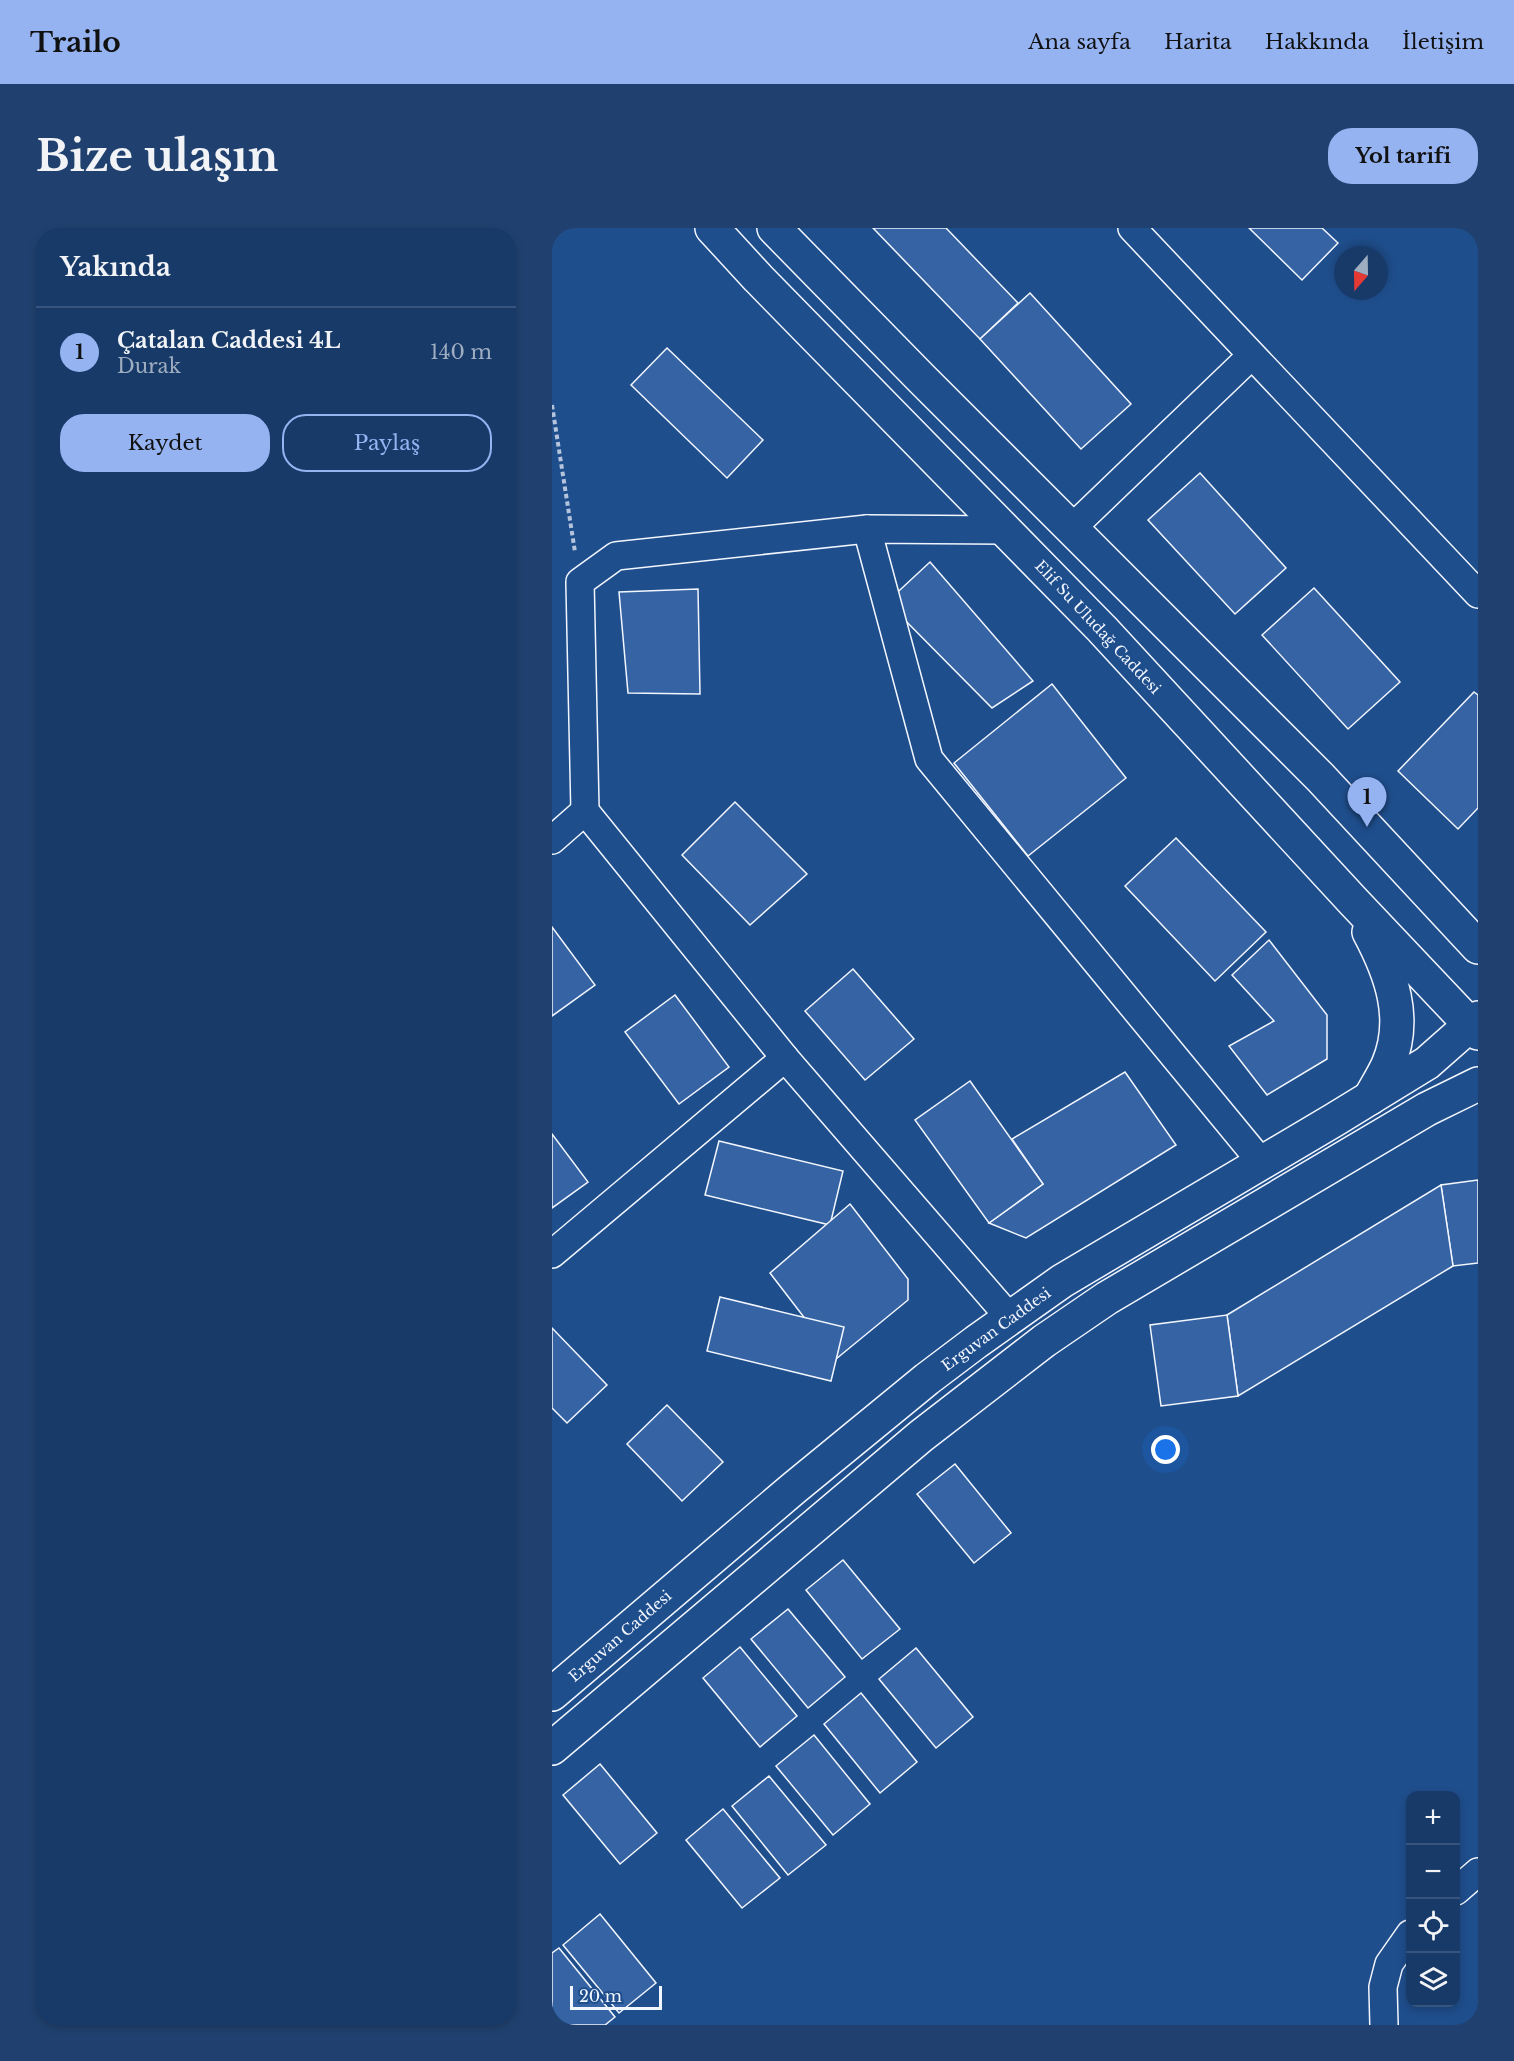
<!DOCTYPE html>
<html lang="tr">
<meta charset="utf-8">
<style>
:root{--surface:#173a69;--page:#20416f;--text:#f1f3f6;--muted:#9eadc0;--line:#36547d;--accent:#95b2f1}
body{margin:0;font-family:"Libre Baskerville",serif;background:var(--page);color:var(--text)}
.controls{position:absolute;right:18px;bottom:18px;display:grid;overflow:hidden;border-radius:12px;box-shadow:0 3px 9px #0003}
.controls button{width:54px;height:54px;display:grid;place-items:center;padding:0;border:0;border-bottom:2px solid var(--line);background:var(--surface);color:var(--text);font:30px sans-serif}
.compass{position:absolute;left:782px;top:18px;width:54px;height:54px;border-radius:50%;background:var(--surface);box-shadow:0 3px 9px #0003;rotate:200deg}
.scale{position:absolute;left:18px;bottom:15px;width:92px;box-sizing:border-box;padding-left:6px;border:3px solid #f2f6ff;border-top:0;font-size:16px;line-height:21px;white-space:nowrap;color:#f2f6ff;-webkit-text-stroke:4px #1f4e8c;paint-order:stroke}
.you{position:absolute;left:614px;top:1222px;width:21px;height:21px;margin:-15px;border:4px solid #fff;border-radius:50%;background:#1a73e8;box-shadow:0 0 0 9px #1a73e833}
.badge{display:grid;place-items:center;width:39px;height:39px;border-radius:50%;background:var(--accent);color:#111;font-size:20px;font-weight:700}
.pin{position:absolute;translate:-50% -50px;filter:drop-shadow(0 2px 3px #0008)}
.pin::after{content:'';position:absolute;top:32px;width:21px;height:18px;background:inherit;clip-path:polygon(0 0,100% 0,50% 100%)}
.list{margin:0;padding:0;list-style:none}
h2{display:flex;justify-content:space-between;align-items:center;height:78px;margin:0;padding:0 24px;font-size:26px}
h2 small{font-size:20px;font-weight:400;color:var(--muted)}
.list li{display:grid;grid-template-columns:39px 1fr auto;gap:18px;align-items:center;box-sizing:border-box;height:90px;padding:0 24px;border-top:2px solid var(--line)}
.list b{display:block;font-size:22px;white-space:nowrap}
.list p{margin:0;font-size:20px;white-space:nowrap;color:var(--muted)}
.list em{font-size:20px;font-style:normal;color:var(--muted)}
.actions{display:flex;gap:12px;padding:18px 24px}
.actions a{flex:1;padding:14px 0;border:2px solid var(--accent);border-radius:24px;text-align:center;font-size:21px;color:var(--accent)}
.actions .main{background:var(--accent);color:#111}
.icon{flex:none;width:33px;height:33px;fill:none;stroke:currentColor;stroke-width:2;stroke-linecap:round;stroke-linejoin:round}
.map{position:relative;flex:none;width:926px;height:1797px;overflow:hidden;border-radius:24px}
header{display:flex;align-items:center;gap:36px;box-sizing:border-box;height:84px;padding:0 30px;background:var(--accent);color:#111}
header strong{font-size:28px}
nav{display:flex;gap:33px;margin-inline-start:auto;font-size:21px}
.intro{display:flex;align-items:center;justify-content:space-between;box-sizing:border-box;height:144px;padding:0 36px}
h1{margin:0;font-size:42px}
.button{padding:15px 27px;border-radius:24px;background:var(--accent);color:#111;font-size:21px;font-weight:700}
main{display:flex;gap:36px;padding:0 36px}
aside{flex:1;background:var(--surface);border-radius:24px;box-shadow:0 3px 9px #0003}
.map>svg:first-child{display:block}
.building{fill:#3563a3;stroke:#f2f6ff;stroke-width:1.5}
.lines{fill:none;stroke-linecap:round;stroke-linejoin:round}
.street-casing{stroke:#f2f6ff;stroke-width:30}
.secondary-casing{stroke:#f2f6ff;stroke-width:36}
.path{stroke:#b3c4dc;stroke-width:4;stroke-dasharray:4.5 3;stroke-linecap:butt}
.street{stroke:#1f4e8c;stroke-width:27}
.secondary{stroke:#1f4e8c;stroke-width:33}
.labels{text-anchor:middle;dominant-baseline:central;stroke-width:4.5;stroke-linejoin:round;paint-order:stroke}
.street-label{font-size:15px;fill:#f2f6ff;stroke:#1f4e8c}
</style>
<header>
<strong>Trailo</strong>
<nav><a>Ana sayfa</a><a>Harita</a><a>Hakkında</a><a>İletişim</a></nav>
</header>
<div class="intro"><h1>Bize ulaşın</h1><a class="button">Yol tarifi</a></div>
<main>
<aside>
<h2>Yakında<small></small></h2>
<ul class="list">
<li><span class="badge">1</span><div><b>Çatalan Caddesi 4L</b><p>Durak</p></div><em>140 m</em></li>
</ul>
<div class="actions"><a class="main">Kaydet</a><a>Paylaş</a></div>
</aside>
<div class="map">
<svg width="926" height="1797" viewBox="0 0 926 1797">
<rect width="100%" height="100%" fill="#1f4e8c"/>
<g class="building">
<path d="M321 0H394L466 75 428 111Z"/>
<path d="M697 0H770L786 15 750 52Z"/>
<path d="M478 65 579 176 529 221 428 111Z"/>
<path d="M115 120 211 212 175 250 79 157Z"/>
<path d="M648 245 734 340 683 386 596 292Z"/>
<path d="M378 334 481 453 440 480 335 374Z"/>
<path d="M762 360 848 454 796 501 710 407Z"/>
<path d="M146 361 148 466 76 465 67 364Z"/>
<path d="M500 456 574 550 476 628 402 535Z"/>
<path d="M922 464 926 467V580L906 601 846 543Z"/>
<path d="M183 574 255 646 198 697 130 627Z"/>
<path d="M624 610 714 704 663 753 573 658Z"/>
<path d="M0 699 43 757 0 788Z"/>
<path d="M717 712 775 787V831L715 867 677 818 722 793 680 747Z"/>
<path d="M301 741 362 811 313 852 253 783Z"/>
<path d="M123 767 177 839 127 876 73 804Z"/>
<path d="M573 844 624 917 474 1010 437 995 491 956 460 911Z"/>
<path d="M418 853 491 956 437 995 363 892Z"/>
<path d="M0 906 36 954 0 980Z"/>
<path d="M167 913 291 943 278 997 153 967Z"/>
<path d="M926 952V1035L901 1038 889 957Z"/>
<path d="M889 957 901 1038 686 1168 675 1087Z"/>
<path d="M298 976 356 1051V1072L284 1131 218 1045Z"/>
<path d="M168 1069 292 1099 279 1153 155 1123Z"/>
<path d="M675 1087 686 1168 609 1178 598 1097Z"/>
<path d="M0 1100 55 1157 15 1195 0 1180Z"/>
<path d="M115 1177 171 1234 130 1273 75 1216Z"/>
<path d="M403 1236 459 1305 422 1335 365 1266Z"/>
<path d="M291 1332 348 1401 310 1431 254 1362Z"/>
<path d="M236 1381 293 1449 256 1480 199 1411Z"/>
<path d="M188 1419 245 1488 208 1519 151 1450Z"/>
<path d="M364 1420 421 1489 384 1520 327 1451Z"/>
<path d="M309 1465 365 1534 328 1565 272 1496Z"/>
<path d="M262 1507 318 1576 281 1607 224 1538Z"/>
<path d="M48 1536 105 1605 68 1636 11 1567Z"/>
<path d="M217 1548 274 1617 236 1647 180 1578Z"/>
<path d="M171 1581 228 1650 190 1680 134 1612Z"/>
<path d="M48 1686 104 1755 67 1785 11 1717Z"/>
<path d="M7 1720 63 1789 53 1797H8L0 1787V1725Z"/>
</g>
<g class="lines">
<defs>
<g id="street">
<path d="M580 0 926 366"/>
<path d="M520 300 699 128"/>
<path d="M315 301 377 531 710 935"/>
<path d="M453 302 315 301 64 328 28 354 33 583 233 830 458 1090"/>
<path d="M0 612 33 583"/>
<path d="M0 1026 233 830"/>
<path d="M904 1663 926 1644"/>
<path d="M832 1797 831 1759 837 1736 858 1706"/>
</g>
<g id="secondary">
<path d="M160 0 206 50 550 401 801 673 926 805"/>
<path d="M222 0 369 150 768 549 926 719"/>
<path d="M817 704C839 745 856 791 836 837 831 848 824 859 818 870"/>
<path d="M0 1466 242 1260 375 1151 424 1114 510 1053 782 892 875 835 926 790"/>
<path d="M0 1520 369 1208 492 1113 555 1070 875 881 926 856"/>
</g>
</defs>
<use href="#street" class="street-casing"/>
<use href="#secondary" class="secondary-casing"/>
<path class="path" d="M0 177 23 324"/>
<use href="#street" class="street"/>
<use href="#secondary" class="secondary"/>
</g>
<g class="labels">
<g class="street-label">
<text transform="translate(546 399) rotate(47)">Elif Su Uludağ Caddesi</text>
<text transform="translate(444 1101) rotate(-36)">Erguvan Caddesi</text>
<text transform="translate(68 1408) rotate(-41)">Erguvan Caddesi</text>
</g>
</g>
</svg>
<div class="controls">
<button>+</button>
<button>−</button>
<button><svg class="icon" aria-label="locate" viewBox="0 0 24 24"><circle cx="12" cy="12" r="6"/><path d="M12 2v4M12 18v4M2 12h4M18 12h4"/></svg></button>
<button><svg class="icon" aria-label="layers" viewBox="0 0 24 24"><path d="M12 4l9 5-9 5-9-5zM3 14l9 5 9-5"/></svg></button>
</div>
<svg class="compass" viewBox="-18 -18 36 36"><path d="M0-13l5 13h-10z" fill="#e53935"/><path d="M0 13l5-13h-10z" fill="#9eadc0"/></svg>
<div class="scale">20 m</div>
<div class="you"></div>
<div class="pin badge" style="left:815px;top:599px">1</div>
</div>
</main>
